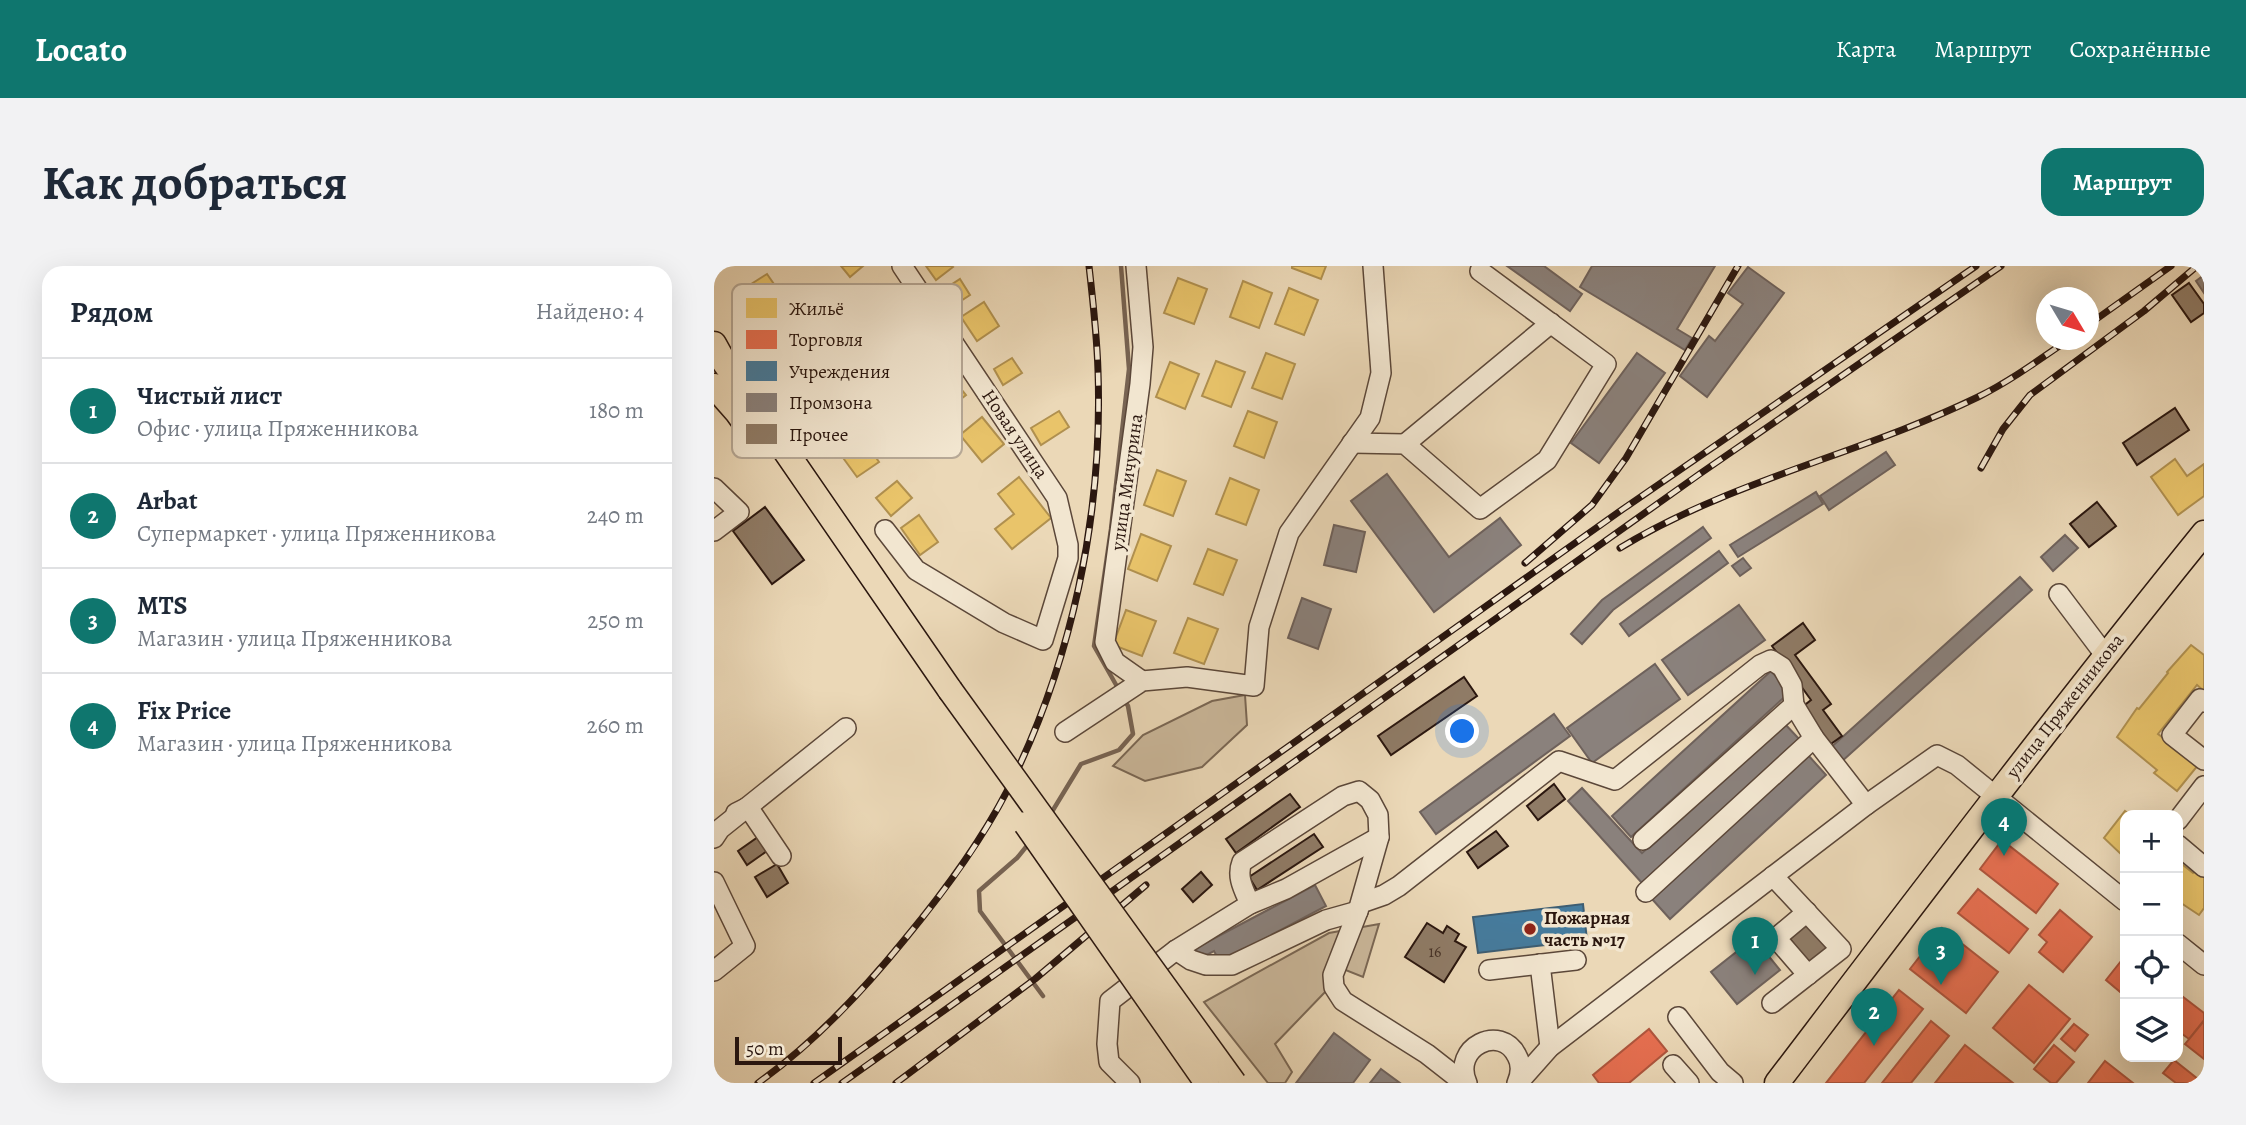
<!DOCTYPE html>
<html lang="ru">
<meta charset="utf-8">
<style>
:root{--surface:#fff;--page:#f2f2f3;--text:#1f2937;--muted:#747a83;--line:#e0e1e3;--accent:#0f766e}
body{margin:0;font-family:Alegreya,serif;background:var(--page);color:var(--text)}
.controls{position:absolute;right:21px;bottom:21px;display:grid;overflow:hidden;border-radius:14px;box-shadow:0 7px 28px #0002}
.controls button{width:63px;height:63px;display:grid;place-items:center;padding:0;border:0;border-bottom:2px solid var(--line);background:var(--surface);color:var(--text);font:35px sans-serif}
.compass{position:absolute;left:1322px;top:21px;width:63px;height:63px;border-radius:50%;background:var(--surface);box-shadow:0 7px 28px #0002;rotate:128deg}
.scale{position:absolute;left:21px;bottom:18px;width:107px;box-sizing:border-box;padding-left:7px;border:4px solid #2b170f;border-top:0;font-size:19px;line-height:24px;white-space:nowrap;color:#2b170f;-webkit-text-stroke:5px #f2e6d0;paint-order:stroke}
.you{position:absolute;left:749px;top:466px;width:24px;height:24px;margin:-18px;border:5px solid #fff;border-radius:50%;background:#1a73e8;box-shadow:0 0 0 10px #1a73e833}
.badge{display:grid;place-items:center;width:46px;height:46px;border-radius:50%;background:var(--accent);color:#fff;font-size:23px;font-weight:700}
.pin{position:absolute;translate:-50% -58px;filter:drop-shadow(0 2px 4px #0008)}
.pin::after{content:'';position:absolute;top:37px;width:24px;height:21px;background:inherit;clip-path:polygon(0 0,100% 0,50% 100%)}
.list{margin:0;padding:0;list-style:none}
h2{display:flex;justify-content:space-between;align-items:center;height:91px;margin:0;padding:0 28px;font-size:30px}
h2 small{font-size:23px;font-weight:400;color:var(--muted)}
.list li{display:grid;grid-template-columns:46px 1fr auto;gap:21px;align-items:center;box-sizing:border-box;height:105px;padding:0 28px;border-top:2px solid var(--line)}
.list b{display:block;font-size:26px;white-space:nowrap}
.list p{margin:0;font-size:23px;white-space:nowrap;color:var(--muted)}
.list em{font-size:23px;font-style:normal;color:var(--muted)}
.icon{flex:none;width:38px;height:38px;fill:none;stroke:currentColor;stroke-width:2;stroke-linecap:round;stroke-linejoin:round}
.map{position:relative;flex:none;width:1490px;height:817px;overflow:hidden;border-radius:21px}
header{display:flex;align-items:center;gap:42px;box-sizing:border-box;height:98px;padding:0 35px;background:var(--accent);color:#fff}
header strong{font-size:33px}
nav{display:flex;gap:38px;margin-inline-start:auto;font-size:24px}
.intro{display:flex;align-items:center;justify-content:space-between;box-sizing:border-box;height:168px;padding:0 42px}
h1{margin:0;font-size:49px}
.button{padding:18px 32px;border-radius:21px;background:var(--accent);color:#fff;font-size:24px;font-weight:700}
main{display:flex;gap:42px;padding:0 42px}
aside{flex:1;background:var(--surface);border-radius:21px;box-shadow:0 7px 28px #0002}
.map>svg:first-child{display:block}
.green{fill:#cab79a;stroke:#7a6754;stroke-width:2}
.homes{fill:#e9c46a;stroke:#b0904f;stroke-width:2}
.shops{fill:#e76f51;stroke:#af553d;stroke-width:2}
.public{fill:#457b9d;stroke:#3d5d72;stroke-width:2}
.industry{fill:#8a817c;stroke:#6e615b;stroke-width:2}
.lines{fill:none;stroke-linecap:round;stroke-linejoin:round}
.stream{stroke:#776352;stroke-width:4.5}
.building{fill:#8f7b66;stroke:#2b170f;stroke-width:2}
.minor-casing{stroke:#5b4739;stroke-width:22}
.major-casing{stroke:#2b170f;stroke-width:27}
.minor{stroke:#f2e6d0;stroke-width:19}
.major{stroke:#ebd8b7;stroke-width:24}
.rail-casing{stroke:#2b170f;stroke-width:7}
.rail{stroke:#f2e6d0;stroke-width:4.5;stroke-dasharray:13;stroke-linecap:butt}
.major-bridge-casing{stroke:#2b170f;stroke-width:27;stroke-linecap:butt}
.major-bridge{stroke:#ebd8b7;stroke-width:24}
.poi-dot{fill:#8f2418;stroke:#f2e6d0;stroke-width:2.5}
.labels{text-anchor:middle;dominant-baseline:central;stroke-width:7;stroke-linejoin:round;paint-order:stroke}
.number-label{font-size:16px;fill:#443025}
.street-label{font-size:19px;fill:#2b170f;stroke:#f2e6d0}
.poi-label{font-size:19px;font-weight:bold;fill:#2b170f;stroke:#f2e6d0;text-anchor:start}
.key{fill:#f2e6d0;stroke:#b6a896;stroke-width:2}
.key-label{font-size:19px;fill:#2b170f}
</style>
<header>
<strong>Locato</strong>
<nav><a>Карта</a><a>Маршрут</a><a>Сохранённые</a></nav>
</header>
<div class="intro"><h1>Как добраться</h1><a class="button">Маршрут</a></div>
<main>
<aside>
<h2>Рядом<small>Найдено: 4</small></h2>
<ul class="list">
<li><span class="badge">1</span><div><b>Чистый лист</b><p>Офис · улица Пряженникова</p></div><em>180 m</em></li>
<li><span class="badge">2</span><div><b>Arbat</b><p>Супермаркет · улица Пряженникова</p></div><em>240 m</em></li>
<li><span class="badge">3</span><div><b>MTS</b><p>Магазин · улица Пряженникова</p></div><em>250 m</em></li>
<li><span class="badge">4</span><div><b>Fix Price</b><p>Магазин · улица Пряженникова</p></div><em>260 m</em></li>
</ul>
</aside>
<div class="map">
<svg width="1490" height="817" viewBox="0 0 1490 817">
<rect width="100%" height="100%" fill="#ebd8b7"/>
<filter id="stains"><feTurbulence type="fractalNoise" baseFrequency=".00286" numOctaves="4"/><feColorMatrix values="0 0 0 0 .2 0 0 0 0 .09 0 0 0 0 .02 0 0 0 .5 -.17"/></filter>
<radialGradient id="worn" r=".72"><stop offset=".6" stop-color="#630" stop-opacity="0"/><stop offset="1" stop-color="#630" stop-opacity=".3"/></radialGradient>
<g class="green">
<path d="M531 429 533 459 488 501 431 515 399 500 429 469 498 435Z"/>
<path d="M665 658 649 711 614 697 612 725 561 778 578 806 571 817H554L490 736 615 667Z"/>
</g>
<g class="homes">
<path d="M127 0H149L136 11Z"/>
<path d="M212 0H238L239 1 222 14Z"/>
<path d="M578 0H612L607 13 578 2Z"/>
<path d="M53 8 71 34 52 47 34 20Z"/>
<path d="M464 12 493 23 480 58 450 47Z"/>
<path d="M246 13 256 29 239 40 229 24Z"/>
<path d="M529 15 558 27 545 62 516 51Z"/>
<path d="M575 22 604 34 590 69 561 58Z"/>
<path d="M270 36 285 60 263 75 247 51Z"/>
<path d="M552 87 581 98 568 133 538 122Z"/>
<path d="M298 92 308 107 289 119 280 103Z"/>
<path d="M502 95 531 106 517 141 488 130Z"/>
<path d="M456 96 485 108 471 143 442 131Z"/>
<path d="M230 102 252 129 230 146 208 120Z"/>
<path d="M345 145 355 161 327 179 317 162Z"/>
<path d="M534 145 563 156 550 192 520 180Z"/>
<path d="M268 151 290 178 268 196 246 169Z"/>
<path d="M150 174 165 196 143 211 127 189Z"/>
<path d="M1461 193 1473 210 1490 198V230L1464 249 1437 211Z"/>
<path d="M443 204 472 215 459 250 430 239Z"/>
<path d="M305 211 337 252 298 283 281 263 300 248 284 228Z"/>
<path d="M516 212 545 224 532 259 502 248Z"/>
<path d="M183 215 198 232 177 250 162 232Z"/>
<path d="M205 249 224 276 206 289 187 262Z"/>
<path d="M427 268 457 280 443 315 414 303Z"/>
<path d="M494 283 523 294 509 329 480 318Z"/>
<path d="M412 344 442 355 428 390 399 379Z"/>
<path d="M474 352 504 363 490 398 460 387Z"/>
<path d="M1477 379 1490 389V425L1483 419 1444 468 1485 498 1463 525 1440 507 1443 504 1403 471 1423 442 1425 443 1454 407 1453 406Z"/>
<path d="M1411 545 1416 549H1411V592L1390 572Z"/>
<path d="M1464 595 1479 607 1483 603 1490 609V642L1485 649 1464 635Z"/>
</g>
<g class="shops">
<path d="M1288 574 1344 618 1322 647 1266 603Z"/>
<path d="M1264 623 1314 663 1295 687 1244 647Z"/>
<path d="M1346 644 1378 671 1349 706 1325 686 1333 676 1325 669Z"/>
<path d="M1228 662 1284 706 1252 747 1196 703Z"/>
<path d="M1411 690V730L1392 714Z"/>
<path d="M1315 719 1356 753 1320 797 1279 762Z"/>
<path d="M1185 724 1209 743 1150 817H1112Z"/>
<path d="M1464 727 1490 747V754L1475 773 1464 765Z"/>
<path d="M1217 755 1235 770 1197 817H1168Z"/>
<path d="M1490 755V793L1471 778Z"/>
<path d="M1360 758 1374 769 1361 785 1347 773Z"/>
<path d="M935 763 953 785 915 817H885L879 809Z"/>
<path d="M1251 779 1299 817H1221Z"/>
<path d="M1340 779 1360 796 1342 817H1337L1320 803Z"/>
<path d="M1460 794 1489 817H1462L1449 807Z"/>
<path d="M1391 795 1419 817H1374Z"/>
</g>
<path class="public" d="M869 638 873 674 764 687 759 651Z"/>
<g class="industry">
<path d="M793 0H830L868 28 856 45Z"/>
<path d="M878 0H1001L963 63 978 72 971 84 866 21Z"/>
<path d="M1034 1 1070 27 993 131 966 110 995 70 1001 75 1029 38 1014 27Z"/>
<path d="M1490 9V27L1482 15Z"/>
<path d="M923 87 951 107 885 197 857 177Z"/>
<path d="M1172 186 1181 199 1115 244 1106 230Z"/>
<path d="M673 208 735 291 786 252 807 279 720 346 637 235Z"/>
<path d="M1102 226 1109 238 1024 291 1016 279Z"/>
<path d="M620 259 651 266 642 306 610 299Z"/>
<path d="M989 261 997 272 899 344 868 378 857 368 888 334Z"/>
<path d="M1351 269 1364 282 1339 305 1327 291Z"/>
<path d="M1005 285 1014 297 915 370 906 358Z"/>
<path d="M1029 292 1037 302 1026 310 1018 300Z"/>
<path d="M1306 311 1318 324 1126 497 1114 484Z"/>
<path d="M588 332 617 343 604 383 574 372Z"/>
<path d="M1025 339 1051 374 974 429 948 394Z"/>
<path d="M941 398 966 433 878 497 853 462Z"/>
<path d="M1057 405 1076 426 917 571 898 550Z"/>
<path d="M840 448 856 470 722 568 706 546Z"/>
<path d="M1070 457 1086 474 928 617 854 535 868 522 928 587Z"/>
<path d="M1094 489 1112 509 956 653 938 633Z"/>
<path d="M601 619 612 640 506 696 500 685 485 693 480 683Z"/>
<path d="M1040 672 1066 704 1023 738 997 706Z"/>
<path d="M620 767 656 794 639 817H582Z"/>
<path d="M667 803 686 817H656Z"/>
</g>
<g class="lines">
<g class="stream">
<path d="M405 424 380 380 397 263 415 103 407 0"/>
<path d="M336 549 367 498 405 484 419 468 414 440 409 432"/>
<path d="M316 576 303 592 265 625 266 645 329 730"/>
</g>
</g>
<g class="building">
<path d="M1475 17 1490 38V47L1477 56 1458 29Z"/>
<path d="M1461 142 1475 164 1423 199 1409 177Z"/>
<path d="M1383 236 1402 260 1375 281 1356 258Z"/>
<path d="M51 241 90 294 58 318 19 265Z"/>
<path d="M1089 357 1101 374 1081 389 1117 438 1109 444 1128 470 1114 480 1087 442 1097 434 1058 380Z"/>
<path d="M750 411 763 430 677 489 664 470Z"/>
<path d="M840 518 851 533 824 554 813 540Z"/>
<path d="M576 528 586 541 522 587 512 573Z"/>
<path d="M782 565 794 580 764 602 753 586Z"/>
<path d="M600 568 609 581 543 624 535 611Z"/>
<path d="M44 571 53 585 33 599 24 585Z"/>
<path d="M63 598 74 617 53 631 41 611Z"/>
<path d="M487 606 498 619 479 636 468 623Z"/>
<path d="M1093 651 1117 682 1096 698 1072 668Z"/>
<path d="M713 657 729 667 733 660 745 668 741 675 752 681 730 716 691 691Z"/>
</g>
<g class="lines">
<defs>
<g id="minor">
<path d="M422 0 429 81 426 118 391 376 401 396 428 415"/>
<path d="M638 177 691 178 766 243 833 194 892 98 766 5"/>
<path d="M691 178 837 57"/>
<path d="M0 222 25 246 0 265"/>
<path d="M171 264 202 304 290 357 329 374 354 292V279L343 232 188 0"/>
<path d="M1345 328 1391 389"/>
<path d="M1490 436 1486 433 1458 469 1490 494"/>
<path d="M351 466 428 415 473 411 540 420 545 361 575 267 656 152 667 107 659 0"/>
<path d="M22 547 34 541 67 590"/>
<path d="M1464 554 1490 520"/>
<path d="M0 572 6 563 132 462"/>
<path d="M929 574 1080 439"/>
<path d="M1464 579 1490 601"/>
<path d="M0 616 31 680 0 705"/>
<path d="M932 626 1100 472"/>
<path d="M647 637 670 629 685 620 845 495 901 514 1046 399 1057 394 1068 401 1078 419 1080 439 1100 472 1152 539"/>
<path d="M536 638C530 624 522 611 528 596L629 530 645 525 656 534 664 549 665 571 644 645 619 709 620 721 629 735 713 788 750 817"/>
<path d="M1093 646 1062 672 1094 709"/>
<path d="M1464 678 1490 699"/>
<path d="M462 684 477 694 492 699H518L612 654 644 645"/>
<path d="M826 698 836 781"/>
<path d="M775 704 862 694"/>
<path d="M1058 737 1127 683 1059 610"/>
<path d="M964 751 1006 806 1019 817"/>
<path d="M959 799 975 817"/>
<path d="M416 817 395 796 393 778 396 735 462 684 536 638 572 623 665 571"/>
<path d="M753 817C737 781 787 757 803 790 808 799 807 808 803 817"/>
<path d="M804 817 836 781 1152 539 1223 489 1243 499 1411 635"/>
</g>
<g id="major">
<path d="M0 78 10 96 236 424"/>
<path d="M0 120 23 146 41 171"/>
<path d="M1063 817C1204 632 1344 447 1490 267"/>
</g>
</defs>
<use href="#minor" class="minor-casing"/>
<use href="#major" class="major-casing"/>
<use href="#minor" class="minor"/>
<use href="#major" class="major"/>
<defs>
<g id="rail">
<path d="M1374 59 1457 0"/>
<path d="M1267 202 1289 163 1316 129 1430 45 1483 0"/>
<path d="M906 282C1018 214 1147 188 1264 131 1296 115 1325 94 1354 74"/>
<path d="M811 297 878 239 912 192 1024 0"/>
<path d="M44 817C100 777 148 726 191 673 229 627 265 579 293 525 358 397 389 249 384 105 383 70 379 35 375 0"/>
<path d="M100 817 909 243 1262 0"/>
<path d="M128 817 987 207 1287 0"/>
<path d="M182 817 321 713 432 619"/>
</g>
</defs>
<use href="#rail" class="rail-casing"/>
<use href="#rail" class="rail"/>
<defs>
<g id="major-bridge">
<path d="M236 424 520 817"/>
<path d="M312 558 493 817"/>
</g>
</defs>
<use href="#major-bridge" class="major-bridge-casing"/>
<use href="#major-bridge" class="major-bridge"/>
</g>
<circle class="poi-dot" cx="816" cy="663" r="7"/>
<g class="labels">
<g class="number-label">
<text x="721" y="686">16</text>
</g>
<g class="street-label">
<text transform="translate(301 168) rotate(56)">Новая улица</text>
<text transform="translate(413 216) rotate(-82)">улица Мичурина</text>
<text transform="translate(1351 440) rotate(-52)">улица Пряженникова</text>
</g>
<g class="poi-label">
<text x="830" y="652">Пожарная<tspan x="830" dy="22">часть №17</tspan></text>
</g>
</g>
<rect x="18" y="18" width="230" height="174" rx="10" class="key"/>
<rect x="32" y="32" width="31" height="20" fill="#e9c46a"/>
<rect x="32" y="64" width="31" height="19" fill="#e76f51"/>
<rect x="32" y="95" width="31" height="20" fill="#457b9d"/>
<rect x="32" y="127" width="31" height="19" fill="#8a817c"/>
<rect x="32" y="158" width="31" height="20" fill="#8f7b66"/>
<g class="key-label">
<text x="75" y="49">Жильё</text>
<text x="75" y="80">Торговля</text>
<text x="75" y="112">Учреждения</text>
<text x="75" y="143">Промзона</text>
<text x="75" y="175">Прочее</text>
</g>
<rect width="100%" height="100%" filter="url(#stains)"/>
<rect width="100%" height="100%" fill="url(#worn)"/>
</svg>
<div class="controls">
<button>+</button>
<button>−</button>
<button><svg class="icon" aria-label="locate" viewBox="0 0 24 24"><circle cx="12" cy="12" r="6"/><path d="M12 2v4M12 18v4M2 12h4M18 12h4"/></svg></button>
<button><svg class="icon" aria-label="layers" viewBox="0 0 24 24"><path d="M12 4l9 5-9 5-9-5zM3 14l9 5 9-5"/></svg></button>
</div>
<svg class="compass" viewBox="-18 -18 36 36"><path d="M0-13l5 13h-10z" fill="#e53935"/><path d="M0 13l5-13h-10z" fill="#747a83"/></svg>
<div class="scale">50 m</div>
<div class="you"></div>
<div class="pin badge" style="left:1041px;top:709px">1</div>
<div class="pin badge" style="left:1160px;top:780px">2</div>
<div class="pin badge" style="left:1227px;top:719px">3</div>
<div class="pin badge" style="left:1290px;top:590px">4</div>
</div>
</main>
